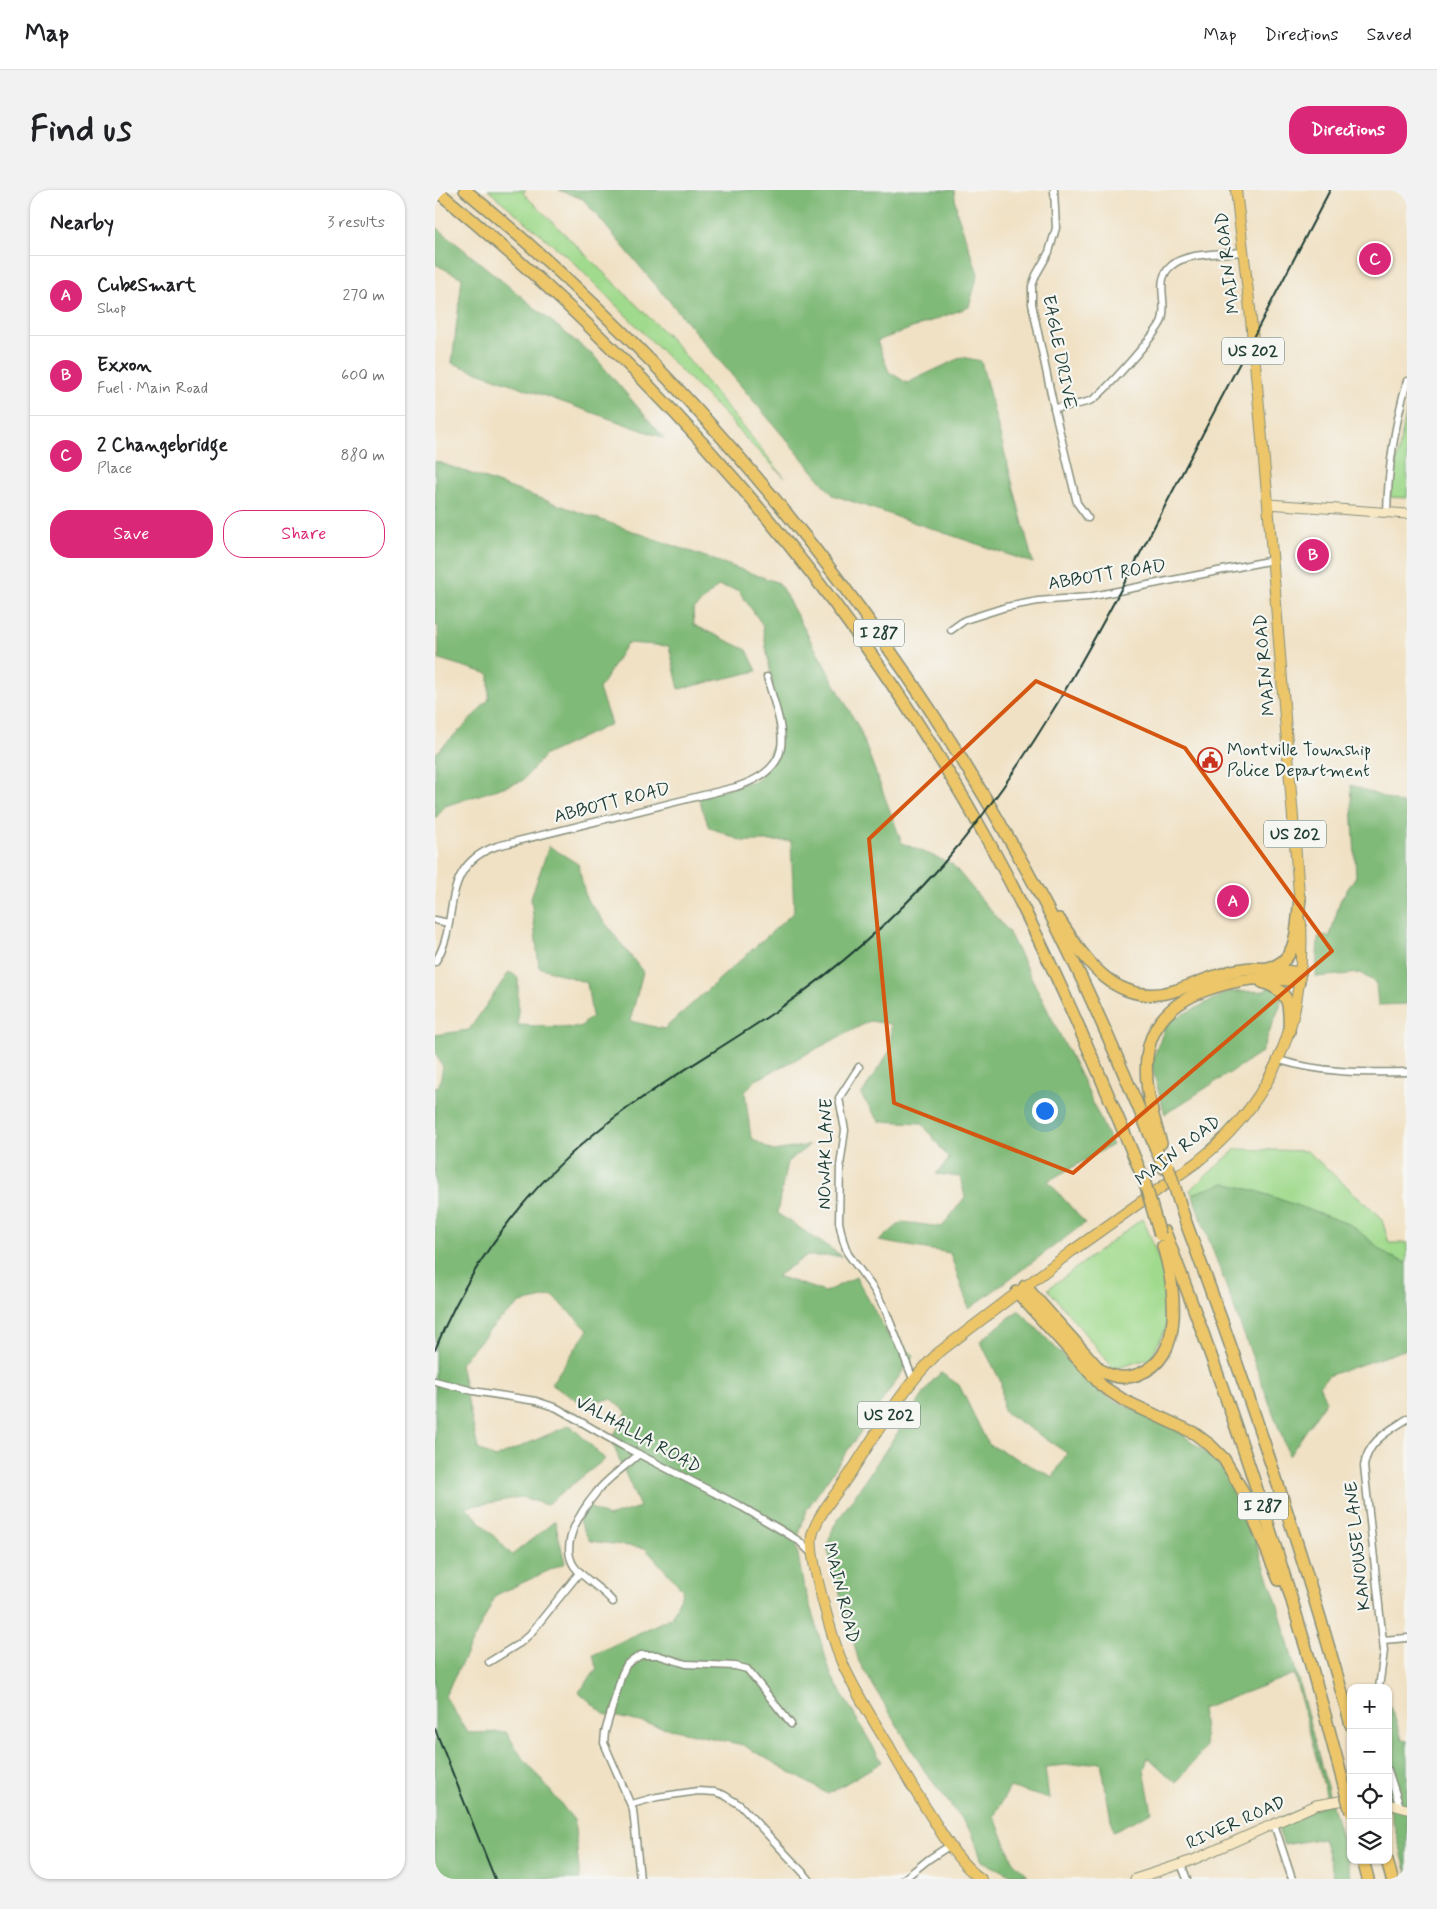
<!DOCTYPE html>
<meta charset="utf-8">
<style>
:root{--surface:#fff;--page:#f2f2f2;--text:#202124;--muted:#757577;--line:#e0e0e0;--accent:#db2777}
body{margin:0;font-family:Mynerve,sans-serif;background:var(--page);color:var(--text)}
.controls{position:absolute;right:15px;bottom:15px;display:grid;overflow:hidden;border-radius:10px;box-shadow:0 1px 4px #0004}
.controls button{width:45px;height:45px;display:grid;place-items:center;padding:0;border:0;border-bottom:1px solid var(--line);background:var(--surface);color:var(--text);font:25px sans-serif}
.you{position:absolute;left:609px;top:920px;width:18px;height:18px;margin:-12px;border:4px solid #fff;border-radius:50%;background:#1a73e8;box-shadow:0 0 0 8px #1a73e833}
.badge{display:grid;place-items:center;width:32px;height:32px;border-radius:50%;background:var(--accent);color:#fff;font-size:16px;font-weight:700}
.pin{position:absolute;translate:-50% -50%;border:2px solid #fff;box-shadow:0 1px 5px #0006}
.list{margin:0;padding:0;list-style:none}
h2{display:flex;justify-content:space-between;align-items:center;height:65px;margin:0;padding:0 20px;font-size:21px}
h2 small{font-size:16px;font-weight:400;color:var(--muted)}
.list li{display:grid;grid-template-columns:32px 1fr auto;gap:15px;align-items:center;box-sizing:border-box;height:80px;padding:0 20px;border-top:1px solid var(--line)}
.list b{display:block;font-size:19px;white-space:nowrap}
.list p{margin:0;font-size:16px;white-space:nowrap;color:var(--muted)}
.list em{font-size:16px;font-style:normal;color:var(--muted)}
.actions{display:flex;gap:10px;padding:15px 20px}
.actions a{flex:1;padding:11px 0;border:1px solid var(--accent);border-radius:20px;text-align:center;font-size:18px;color:var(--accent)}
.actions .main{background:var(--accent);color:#fff}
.icon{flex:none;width:28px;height:28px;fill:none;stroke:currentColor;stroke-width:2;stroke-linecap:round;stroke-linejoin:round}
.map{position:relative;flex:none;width:972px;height:1689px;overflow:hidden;border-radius:20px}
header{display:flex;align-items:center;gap:30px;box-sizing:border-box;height:70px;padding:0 25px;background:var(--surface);border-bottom:1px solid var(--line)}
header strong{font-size:24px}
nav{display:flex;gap:28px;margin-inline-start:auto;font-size:18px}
.intro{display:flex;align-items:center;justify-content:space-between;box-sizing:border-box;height:120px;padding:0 30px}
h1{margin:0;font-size:35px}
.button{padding:12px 22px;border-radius:20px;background:var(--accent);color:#fff;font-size:18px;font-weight:700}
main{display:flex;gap:30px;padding:0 30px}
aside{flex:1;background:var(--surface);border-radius:20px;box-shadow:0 1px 4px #0004}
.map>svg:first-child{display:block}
.green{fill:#a0da8d;stroke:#608c60}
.forest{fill:#80ba78;stroke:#507c56}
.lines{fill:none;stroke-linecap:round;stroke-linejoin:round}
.street-casing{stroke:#888f7c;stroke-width:9}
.secondary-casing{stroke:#888f7c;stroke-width:11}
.primary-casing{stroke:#888f7c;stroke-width:12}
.highway-casing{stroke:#888f7c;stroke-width:14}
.street{stroke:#fff;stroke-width:6}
.secondary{stroke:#f7e8c3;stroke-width:9}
.primary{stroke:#ecc669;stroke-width:10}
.highway{stroke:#ecc669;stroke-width:11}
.rail{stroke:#1f3d34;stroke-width:2}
.highway-bridge-casing{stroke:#888f7c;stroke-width:14;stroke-linecap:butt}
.highway-bridge{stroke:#ecc669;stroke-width:11}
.marked{fill:none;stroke:#d45610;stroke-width:4;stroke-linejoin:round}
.labels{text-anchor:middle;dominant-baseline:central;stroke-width:4.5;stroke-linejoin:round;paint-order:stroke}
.shield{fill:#f6f6f2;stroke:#60746d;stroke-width:1}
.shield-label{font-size:16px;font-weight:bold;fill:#1f3d34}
.street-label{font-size:18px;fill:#1f3d34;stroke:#f6f6f2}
.poi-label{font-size:18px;fill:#1f3d34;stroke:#f6f6f2;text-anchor:start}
</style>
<header>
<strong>Map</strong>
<nav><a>Map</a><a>Directions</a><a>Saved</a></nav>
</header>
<div class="intro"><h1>Find us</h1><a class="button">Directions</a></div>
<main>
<aside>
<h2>Nearby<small>3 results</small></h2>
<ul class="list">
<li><span class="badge">A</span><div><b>CubeSmart</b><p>Shop</p></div><em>270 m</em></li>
<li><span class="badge">B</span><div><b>Exxon</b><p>Fuel · Main Road</p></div><em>600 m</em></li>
<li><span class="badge">C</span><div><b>2 Changebridge</b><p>Place</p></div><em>880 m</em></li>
</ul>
<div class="actions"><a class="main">Save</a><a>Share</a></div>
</aside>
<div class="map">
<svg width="972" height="1689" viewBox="0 0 972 1689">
<rect width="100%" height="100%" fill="#f6f6f2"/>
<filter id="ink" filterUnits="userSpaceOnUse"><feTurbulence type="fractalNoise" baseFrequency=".02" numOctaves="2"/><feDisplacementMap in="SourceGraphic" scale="10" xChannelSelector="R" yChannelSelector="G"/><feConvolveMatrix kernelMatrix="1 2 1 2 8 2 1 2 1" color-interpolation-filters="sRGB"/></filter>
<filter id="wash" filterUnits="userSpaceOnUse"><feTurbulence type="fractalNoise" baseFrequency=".0096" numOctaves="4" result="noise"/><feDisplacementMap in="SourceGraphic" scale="20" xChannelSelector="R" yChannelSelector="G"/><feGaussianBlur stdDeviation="1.12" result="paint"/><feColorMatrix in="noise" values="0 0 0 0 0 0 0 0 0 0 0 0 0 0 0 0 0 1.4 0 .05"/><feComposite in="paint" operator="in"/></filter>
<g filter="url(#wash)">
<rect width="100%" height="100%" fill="#f0e1c4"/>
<g class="green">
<path d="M53 0H91L88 3 237 150 350 288 310 248 295 230 136 70Z"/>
<path d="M972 218V308L955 307Z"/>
<path d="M801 959 872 961 946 1027 954 1053H972V1073L954 1066 916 1035 824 1002 790 993 757 1004 755 1000Z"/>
<path d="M708 1028 733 1093V1133L716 1168 679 1179 613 1099Z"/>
</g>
<g class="forest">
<path d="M124 0H519L522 23 543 84 534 117 442 151 454 182 472 193 527 167 546 171 598 373 398 305 148 9Z"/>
<path d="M0 36 160 167 229 248 17 173 27 88 0 74Z"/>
<path d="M0 271 344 393 424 538 467 653 517 674 573 741 649 893 677 955 613 991 650 1033 534 1119 515 1063 444 1051 467 1032 507 1037 530 1007 525 987 501 984 514 969 487 933 444 931 426 905 456 859V834L435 831 319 891 310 902 316 948 338 961 375 955 352 972 342 1023 407 1066H371L342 1086 390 1102 421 1087 456 1150 479 1165 372 1319 361 1353 368 1393 396 1485 447 1572 393 1604 308 1555 169 1524 144 1502 162 1479 158 1465 237 1427 248 1400 210 1358 155 1351 140 1324 147 1313 173 1327 205 1317 176 1250 192 1222 176 1209 145 1212 116 1194 153 1140 118 1106 86 1113 62 1132 25 1174 43 1259 60 1268 135 1235 170 1269 111 1315 87 1307 31 1317 77 1365 120 1331 130 1373 61 1405 10 1506 33 1543 71 1542 85 1564 139 1630 145 1689H0V897L4 896 8 877 0 862V845L34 840 74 782 83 787V835L144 838 157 826 152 793 104 777 96 708 114 656 143 674 151 708 208 782 195 831 229 839 359 722 356 651H307L274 637 263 607 324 589 345 537 327 434 303 400 283 396 258 420 259 435 312 460 322 481 244 499 234 456 192 453 164 499 176 534 110 565 87 591 10 616 0 629V564L32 533 54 509V484L4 469 3 435 0 436Z"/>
<path d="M916 595 972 616V814L943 815 941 793 925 783 881 787 883 747 895 746 905 711 921 686Z"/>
<path d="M851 772 845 816 826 863 730 924 716 874 732 832 793 802 830 801Z"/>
<path d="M790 993 824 1002 916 1035 954 1066 972 1073V1159L895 1185 884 1195 891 1211 854 1266 757 1004Z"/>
<path d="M584 1120 654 1192 673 1207 746 1243 769 1261 790 1282 804 1303 843 1416 917 1689H900L888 1648 849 1655 840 1631 892 1608 859 1484 767 1519 770 1558 741 1593 713 1567 709 1580 717 1622 678 1641 666 1572 610 1577 614 1609 575 1597 559 1626 578 1671 592 1685H575L547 1671 537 1643 491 1583 424 1472 392 1356 399 1336 499 1189 506 1183 524 1195 553 1254 618 1287 632 1263 568 1221 566 1192 545 1151Z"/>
<path d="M953 1517H956L967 1549 972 1550V1684L953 1613Z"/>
</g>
</g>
<g filter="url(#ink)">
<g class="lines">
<defs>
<g id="street">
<path d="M619 0 621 38 614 62 601 85 597 96V114L619 218 642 313 653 328"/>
<path d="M619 218C631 216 646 215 657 210 668 204 724 141 727 130 733 111 719 91 736 76 751 62 787 64 807 62"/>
<path d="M952 323C953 278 960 234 972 191"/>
<path d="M516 440 530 430 571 417 603 411 653 407 838 370"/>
<path d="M0 730 13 733"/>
<path d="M0 772C27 733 1 677 62 656L301 597C367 576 346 538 332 487"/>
<path d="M844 870C887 883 927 883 972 882"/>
<path d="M424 877 404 908 410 940 405 976 404 1032 408 1050 413 1064 438 1098 450 1119 478 1189"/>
<path d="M0 1191 38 1201 101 1211 122 1218 188 1256 307 1317 346 1340 364 1351 377 1364"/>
<path d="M178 1412C167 1398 147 1388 139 1376 124 1353 147 1320 161 1303 172 1288 190 1277 204 1264"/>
<path d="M948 1450 972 1448"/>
<path d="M54 1472 85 1453 95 1444 145 1382"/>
<path d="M944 1498 949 1461 929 1276C933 1251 952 1242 972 1229"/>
<path d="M953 1580 965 1617"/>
<path d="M197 1614 222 1607 263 1601 280 1602 289 1605 305 1615 374 1689"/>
<path d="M839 1634 857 1689"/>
<path d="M746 1674 752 1689"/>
<path d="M205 1689 198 1620 169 1553 170 1542 187 1484 192 1474 206 1465H222L251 1474 300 1476 312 1479 356 1534"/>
<path d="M469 1689 494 1669 514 1656"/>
</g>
<g id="secondary">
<path d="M833 314 972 324"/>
<path d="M953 1614 972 1619"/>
<path d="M700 1689 758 1670 881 1615 916 1609"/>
</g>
<g id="primary">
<path d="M801 0 815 119 833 314 865 716"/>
<path d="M546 1689C525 1674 512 1652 499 1631 483 1606 468 1582 454 1556 437 1529 419 1500 406 1470 398 1449 373 1366 377 1346 381 1326 403 1302 414 1285 442 1243 467 1198 503 1163L637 1061 762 972C839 911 871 830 866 733"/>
</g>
<g id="highway">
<path d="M1 0C225 184 417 403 557 658 615 764 662 878 709 990"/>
<path d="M30 0C270 197 466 442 611 716 655 801 692 890 729 978"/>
<path d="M624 729C651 771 681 818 739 801 762 794 785 782 808 779 827 776 847 781 865 783"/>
<path d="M833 778C865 772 861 734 865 709"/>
<path d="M827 792C856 801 855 816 854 842"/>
<path d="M726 953C706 890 695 828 771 800 809 787 825 787 864 791"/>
<path d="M750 1030C812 1197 869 1364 916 1535"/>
<path d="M730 1042C800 1223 860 1407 909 1596"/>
<path d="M590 1096 664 1179C675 1187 690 1190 704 1184 752 1166 739 1094 728 1056"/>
<path d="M582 1102 667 1196 690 1211 759 1243 775 1255 789 1269 807 1300 844 1390"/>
<path d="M928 1670 933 1689"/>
<path d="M952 1670 957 1689"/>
</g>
</defs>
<use href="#street" class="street-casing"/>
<use href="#secondary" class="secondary-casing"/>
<use href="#primary" class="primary-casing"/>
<use href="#highway" class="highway-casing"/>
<use href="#street" class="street"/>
<use href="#secondary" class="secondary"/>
<use href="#primary" class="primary"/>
<use href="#highway" class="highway"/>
<g class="rail">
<path d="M0 1160C39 1062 108 978 194 917 243 882 295 853 344 819 404 778 459 729 507 675 594 576 657 455 718 339 777 226 836 113 895 0"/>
<path d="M0 1539 60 1689"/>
</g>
<defs>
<g id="highway-bridge">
<path d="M733 976 750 1030"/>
<path d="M709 990 725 1045"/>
<path d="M909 1596 916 1622"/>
</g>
</defs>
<use href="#highway-bridge" class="highway-bridge-casing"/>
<use href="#highway-bridge" class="highway-bridge"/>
</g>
</g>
<path class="marked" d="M601 491 750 558 897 761 638 983 459 913 434 649Z"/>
<defs>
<symbol id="civic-ring" viewBox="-11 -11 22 22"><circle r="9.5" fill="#f6f6f2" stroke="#c8321e" stroke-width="1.5"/><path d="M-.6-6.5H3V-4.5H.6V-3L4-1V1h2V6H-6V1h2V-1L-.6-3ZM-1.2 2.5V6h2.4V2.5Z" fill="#c8321e"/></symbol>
</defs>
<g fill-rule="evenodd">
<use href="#civic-ring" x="761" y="556" width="28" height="28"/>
</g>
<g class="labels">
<g class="shield">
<rect x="787" y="147.5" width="62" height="27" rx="4"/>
<rect x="419" y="429.5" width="50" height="27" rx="4"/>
<rect x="829" y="630.5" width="62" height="27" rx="4"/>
<rect x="423" y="1211.5" width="62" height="27" rx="4"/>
<rect x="803" y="1302.5" width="50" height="27" rx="4"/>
</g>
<g class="shield-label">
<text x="818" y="161">US 202</text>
<text x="444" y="443">I 287</text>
<text x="860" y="644">US 202</text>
<text x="454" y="1225">US 202</text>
<text x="828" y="1316">I 287</text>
</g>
<g class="street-label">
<text transform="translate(793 73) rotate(-97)">MAIN ROAD</text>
<text transform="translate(624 162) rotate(79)">EAGLE DRIVE</text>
<text transform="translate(672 385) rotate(-9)">ABBOTT ROAD</text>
<text transform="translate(830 475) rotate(-95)">MAIN ROAD</text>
<text transform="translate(177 613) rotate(-14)">ABBOTT ROAD</text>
<text transform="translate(743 961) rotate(-38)">MAIN ROAD</text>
<text transform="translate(391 964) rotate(-89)">NOWAK LANE</text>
<text transform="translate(203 1245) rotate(29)">VALHALLA ROAD</text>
<text transform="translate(923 1356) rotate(-96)">KANOUSE LANE</text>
<text transform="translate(406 1403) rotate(76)">MAIN ROAD</text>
<text transform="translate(801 1633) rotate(-24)">RIVER ROAD</text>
</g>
<g class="poi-label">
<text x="792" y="560">Montville Township<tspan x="792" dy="21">Police Department</tspan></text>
</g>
</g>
</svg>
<div class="controls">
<button>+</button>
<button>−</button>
<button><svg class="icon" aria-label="locate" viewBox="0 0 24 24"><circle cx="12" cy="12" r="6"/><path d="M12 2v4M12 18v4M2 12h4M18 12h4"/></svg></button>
<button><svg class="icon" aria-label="layers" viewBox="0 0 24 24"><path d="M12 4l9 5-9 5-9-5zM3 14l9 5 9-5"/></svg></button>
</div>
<div class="you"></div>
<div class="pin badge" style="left:798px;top:711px">A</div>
<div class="pin badge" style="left:878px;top:365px">B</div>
<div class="pin badge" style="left:940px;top:69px">C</div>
</div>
</main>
